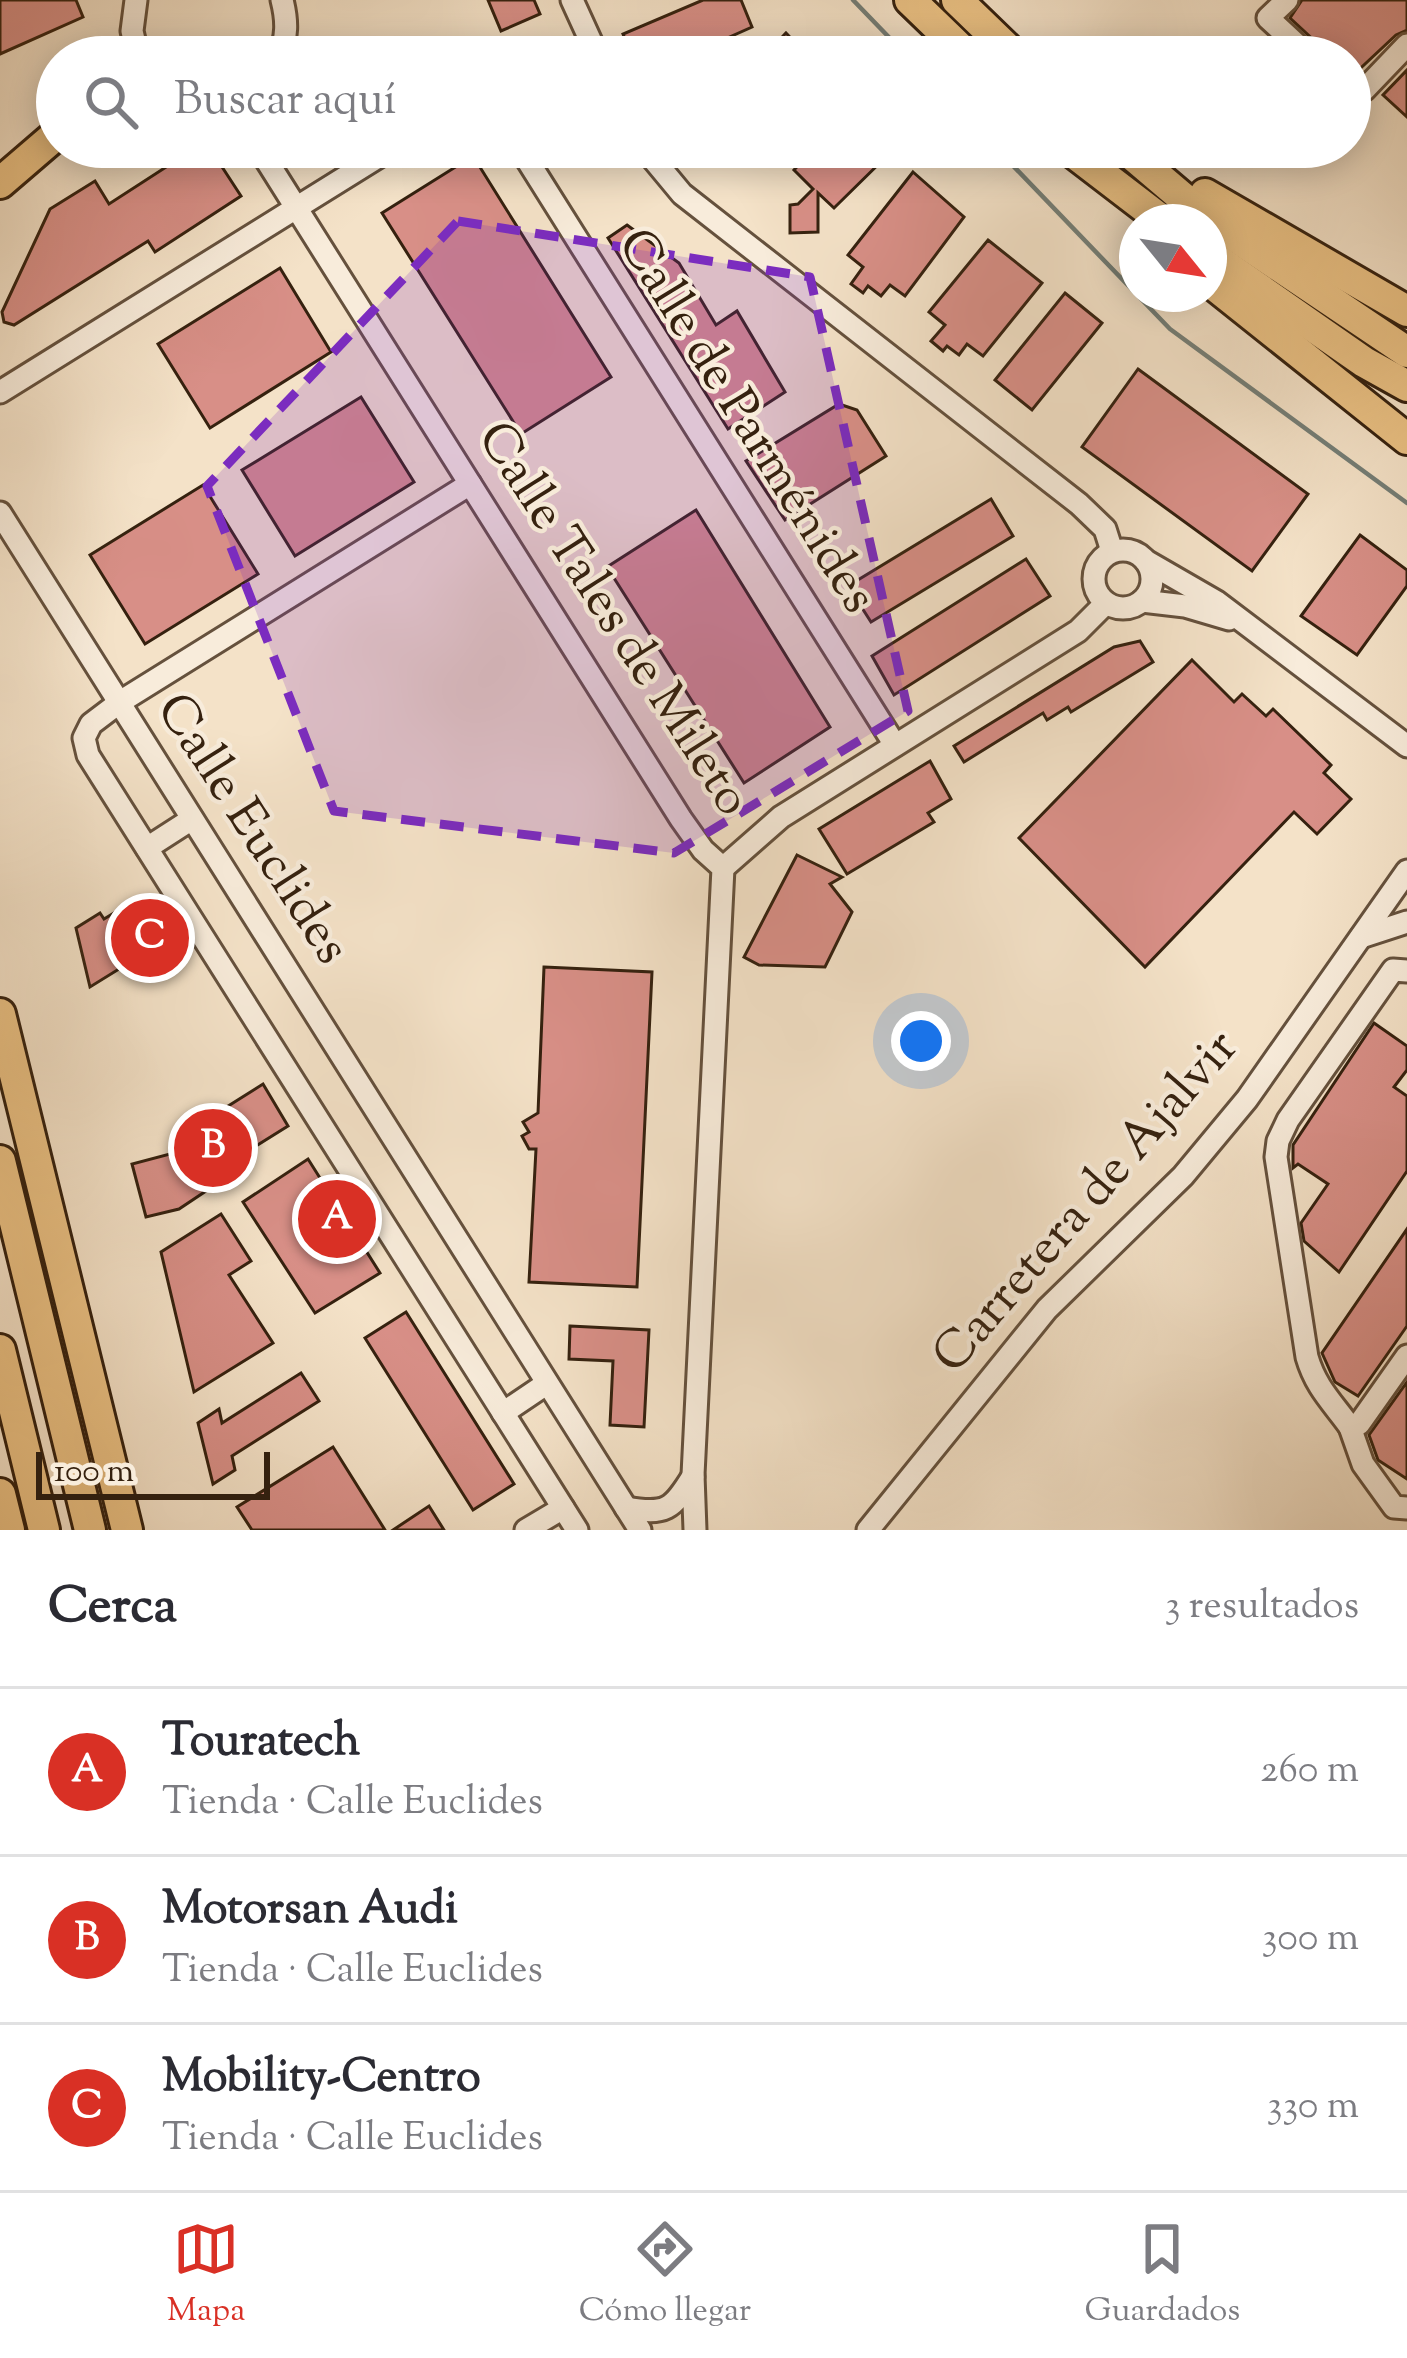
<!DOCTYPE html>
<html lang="es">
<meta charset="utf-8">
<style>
:root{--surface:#fff;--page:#f7f7f7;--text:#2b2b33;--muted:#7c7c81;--line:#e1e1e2;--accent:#d93025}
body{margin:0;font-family:"Sorts Mill Goudy",serif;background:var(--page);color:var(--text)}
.compass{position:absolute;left:1119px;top:204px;width:108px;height:108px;border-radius:50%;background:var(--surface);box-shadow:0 6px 30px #0003;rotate:120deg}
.scale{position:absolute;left:36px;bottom:30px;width:234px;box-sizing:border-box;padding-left:12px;border:6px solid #35210f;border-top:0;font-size:33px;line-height:42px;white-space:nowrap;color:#35210f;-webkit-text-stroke:9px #f8ecdb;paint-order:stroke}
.you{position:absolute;left:921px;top:1041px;width:42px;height:42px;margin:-30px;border:9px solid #fff;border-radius:50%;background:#1a73e8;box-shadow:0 0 0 18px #1a73e833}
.badge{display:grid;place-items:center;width:78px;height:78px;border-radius:50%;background:var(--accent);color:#fff;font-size:39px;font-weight:700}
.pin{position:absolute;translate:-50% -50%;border:6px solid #fff;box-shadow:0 3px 12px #0006}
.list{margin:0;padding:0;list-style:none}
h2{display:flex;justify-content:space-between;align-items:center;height:156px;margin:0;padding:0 48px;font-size:51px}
h2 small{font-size:39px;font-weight:400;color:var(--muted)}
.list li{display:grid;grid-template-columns:78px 1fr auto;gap:36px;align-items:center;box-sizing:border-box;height:168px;padding:0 48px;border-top:3px solid var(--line)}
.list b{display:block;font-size:45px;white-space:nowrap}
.list p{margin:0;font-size:39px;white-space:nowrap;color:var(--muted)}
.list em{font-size:39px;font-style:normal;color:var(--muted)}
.icon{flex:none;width:66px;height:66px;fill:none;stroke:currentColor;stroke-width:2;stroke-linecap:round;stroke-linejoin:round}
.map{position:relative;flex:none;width:1407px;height:1530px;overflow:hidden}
.search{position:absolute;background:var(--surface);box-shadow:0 6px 30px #0003;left:36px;right:36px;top:36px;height:132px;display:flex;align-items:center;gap:30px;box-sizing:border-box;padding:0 42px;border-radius:66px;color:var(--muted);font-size:45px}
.sheet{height:660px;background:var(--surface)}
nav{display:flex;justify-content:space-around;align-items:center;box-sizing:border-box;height:168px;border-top:3px solid var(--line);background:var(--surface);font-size:33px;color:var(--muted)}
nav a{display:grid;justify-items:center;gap:6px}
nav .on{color:var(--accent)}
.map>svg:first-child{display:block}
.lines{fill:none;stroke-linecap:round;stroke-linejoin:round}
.stream{stroke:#747e77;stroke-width:4.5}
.building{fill:#d88f87;stroke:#35210f;stroke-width:3}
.minor-casing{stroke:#65513d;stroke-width:27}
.highway-casing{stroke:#35210f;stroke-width:36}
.minor{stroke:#f8ecdb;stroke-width:21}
.highway{stroke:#eac184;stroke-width:30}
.marked{fill:#7b2cbf;fill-opacity:0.2;stroke:#7b2cbf;stroke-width:9;stroke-dasharray:24 15;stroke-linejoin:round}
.labels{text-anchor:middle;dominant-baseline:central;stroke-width:9;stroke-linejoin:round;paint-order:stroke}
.street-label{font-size:51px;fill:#35210f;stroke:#f8ecdb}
</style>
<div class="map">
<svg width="1407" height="1530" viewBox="0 0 1407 1530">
<rect width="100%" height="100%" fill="#f4e2c8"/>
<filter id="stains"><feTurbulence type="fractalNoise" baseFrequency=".00167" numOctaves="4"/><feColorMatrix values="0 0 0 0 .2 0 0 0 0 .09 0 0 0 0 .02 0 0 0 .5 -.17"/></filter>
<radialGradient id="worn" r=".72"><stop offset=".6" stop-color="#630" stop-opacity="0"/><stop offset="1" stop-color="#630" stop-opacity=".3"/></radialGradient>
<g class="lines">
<g class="stream">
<path d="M853 0 908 57"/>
<path d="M995 147 1170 329 1407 503"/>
</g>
</g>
<g class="building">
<path d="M0 0H76L83 17 0 54Z"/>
<path d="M488 0H534L540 14 501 31Z"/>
<path d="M703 0H741L752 27 696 52 698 57H633L623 34Z"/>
<path d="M1302 0H1407V30L1396 35 1350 78V57H1325L1320 46 1290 18Z"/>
<path d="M786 33 809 57H763Z"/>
<path d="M1407 70V117L1383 95Z"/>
<path d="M197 147H209L241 196 155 252 148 241 14 325 4 322 2 312 50 209 95 181 109 204Z"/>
<path d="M795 147H896L834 208 818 193V232L790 233V205L798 204 813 189 794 170 806 157Z"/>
<path d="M473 156 611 377 521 434 382 213Z"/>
<path d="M913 172 964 217 905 296 890 285 881 296 868 286 863 293 851 284 863 267 848 255Z"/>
<path d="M627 225 679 263 716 325 737 311 785 392 728 429 608 238Z"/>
<path d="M988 240 1042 283 983 356 967 344 959 355 947 346 943 351 931 341 945 325 929 312Z"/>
<path d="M280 268 331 352 210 428 158 344Z"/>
<path d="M1065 293 1102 323 1032 410 995 380Z"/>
<path d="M1138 369 1308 494 1252 571 1082 447Z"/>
<path d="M361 397 414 482 295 556 242 470Z"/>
<path d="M839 404 857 410 886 456 785 520 746 461Z"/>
<path d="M203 485 258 574 145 644 90 555Z"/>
<path d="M991 499 1013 536 871 622 848 586Z"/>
<path d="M696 510 830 727 744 783 607 567Z"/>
<path d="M1360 535 1407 570V586L1357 655 1301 616Z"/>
<path d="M1026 559 1050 596 894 695 872 656Z"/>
<path d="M1140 641 1153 662 1071 712 1068 707 1047 720 1043 713 964 762 954 746 1114 647Z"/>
<path d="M1192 660 1234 702 1242 694 1266 716 1273 709 1331 765 1324 773 1351 799 1317 834 1294 812 1145 967 1019 838Z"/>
<path d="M930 761 951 799 928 813 934 822 847 874 819 829Z"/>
<path d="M797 855 842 877 830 884 852 912 825 967 759 965 744 957Z"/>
<path d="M142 896 169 938 90 987 76 928 100 913 104 919Z"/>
<path d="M544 967 652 972 637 1287 529 1282 536 1149H529L522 1136 529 1132 523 1122 538 1113Z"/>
<path d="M1374 1023 1407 1046V1070L1394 1087 1407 1096V1171L1339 1272 1304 1241 1301 1223 1328 1184 1298 1164 1293 1168V1145Z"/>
<path d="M263 1084 288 1126 206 1177 212 1187 179 1209 146 1217 132 1164 174 1153 171 1142Z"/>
<path d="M308 1159 380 1273 315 1313 243 1202Z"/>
<path d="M221 1214 251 1261 229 1275 273 1343 194 1392 161 1252Z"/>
<path d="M1407 1229V1326L1358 1396 1335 1382 1322 1353Z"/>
<path d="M406 1312 514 1484 473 1510 365 1338Z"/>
<path d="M570 1326 649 1330 644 1427 610 1425 613 1361 569 1359Z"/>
<path d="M301 1373 319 1401 232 1456 235 1470 213 1484 198 1423 219 1409 222 1423Z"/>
<path d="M1407 1382V1479L1378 1460 1369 1435Z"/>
<path d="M333 1447 385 1530H252L237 1507Z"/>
<path d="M429 1506 444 1530H393Z"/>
</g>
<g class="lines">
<defs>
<g id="minor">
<path d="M136 0 132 31 138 57"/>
<path d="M572 0 598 57"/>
<path d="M1287 0 1268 18 1310 57"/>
<path d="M278 57C288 38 287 20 282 0"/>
<path d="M1350 94 1364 90 1407 45"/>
<path d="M258 147 681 819 703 850 723 868 693 1475 695 1530"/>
<path d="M519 147 895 745"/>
<path d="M643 147 682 194 1079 504 1105 529 1112 551"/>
<path d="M0 392 394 147"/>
<path d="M470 484 120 702 91 724 84 738 88 755 577 1530"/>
<path d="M0 513 640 1530"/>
<circle cx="1123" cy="579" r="29"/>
<path d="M1146 561 1217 602 1407 746"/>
<path d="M1142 601 1185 606 1229 619"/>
<path d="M147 848 192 819"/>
<path d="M723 868 781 817 1078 631 1106 603"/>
<path d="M1361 937 1407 922"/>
<path d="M1407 971 1393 970 1288 1120 1278 1141 1276 1157 1307 1357C1316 1388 1333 1403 1350 1427L1359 1424 1407 1356"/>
<path d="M503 1413 546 1384"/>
<path d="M1350 1427 1363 1464 1394 1507 1407 1508"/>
<path d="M626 1508C666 1515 672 1510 693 1476"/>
<path d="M526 1530 563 1508"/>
<path d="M868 1530 1047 1309 1183 1176 1247 1099 1407 871"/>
</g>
<g id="highway">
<path d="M910 0 969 57"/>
<path d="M957 0 1016 57"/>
<path d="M1123 147 1203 215 1407 352"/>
<path d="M1074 153 1164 222"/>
<path d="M0 183 57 134"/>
<path d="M1205 194 1407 311"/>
<path d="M1209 254 1364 362 1407 386"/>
<path d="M1209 281 1407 439"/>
<path d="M0 1014 127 1530"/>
<path d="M0 1161 90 1530"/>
<path d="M0 1350 44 1530"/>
<path d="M0 1494 9 1530"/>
</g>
</defs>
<use href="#minor" class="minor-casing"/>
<use href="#highway" class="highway-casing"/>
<use href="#minor" class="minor"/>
<use href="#highway" class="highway"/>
</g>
<path class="marked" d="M458 221 810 277 908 711 674 853 334 811 207 486Z"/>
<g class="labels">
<g class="street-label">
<text transform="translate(745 422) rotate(58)">Calle de Parménides</text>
<text transform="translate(612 620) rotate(57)">Calle Tales de Mileto</text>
<text transform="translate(251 830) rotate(57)">Calle Euclides</text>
<text transform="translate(1087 1203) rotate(-49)">Carretera de Ajalvir</text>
</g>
</g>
<rect width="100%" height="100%" filter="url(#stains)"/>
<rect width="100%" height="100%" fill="url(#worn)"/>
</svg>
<svg class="compass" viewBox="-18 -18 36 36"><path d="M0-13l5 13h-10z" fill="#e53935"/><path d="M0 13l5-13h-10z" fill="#7c7c81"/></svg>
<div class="scale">100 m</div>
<div class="you"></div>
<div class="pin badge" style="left:337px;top:1219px">A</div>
<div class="pin badge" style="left:213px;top:1148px">B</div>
<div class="pin badge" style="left:150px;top:938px">C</div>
<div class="search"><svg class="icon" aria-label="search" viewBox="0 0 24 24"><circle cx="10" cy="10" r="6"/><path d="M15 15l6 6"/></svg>Buscar aquí</div>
</div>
<section class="sheet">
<h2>Cerca<small>3 resultados</small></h2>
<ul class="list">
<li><span class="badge">A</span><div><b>Touratech</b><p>Tienda · Calle Euclides</p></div><em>260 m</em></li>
<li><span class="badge">B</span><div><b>Motorsan Audi</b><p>Tienda · Calle Euclides</p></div><em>300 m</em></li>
<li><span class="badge">C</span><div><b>Mobility-Centro</b><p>Tienda · Calle Euclides</p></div><em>330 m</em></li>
</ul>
</section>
<nav>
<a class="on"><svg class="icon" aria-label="map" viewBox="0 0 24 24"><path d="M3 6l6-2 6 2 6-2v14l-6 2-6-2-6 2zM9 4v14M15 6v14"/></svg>Mapa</a>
<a><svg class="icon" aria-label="directions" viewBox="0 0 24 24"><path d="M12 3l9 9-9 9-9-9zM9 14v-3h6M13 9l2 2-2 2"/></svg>Cómo llegar</a>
<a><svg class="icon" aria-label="saved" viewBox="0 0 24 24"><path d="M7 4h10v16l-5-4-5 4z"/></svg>Guardados</a>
</nav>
